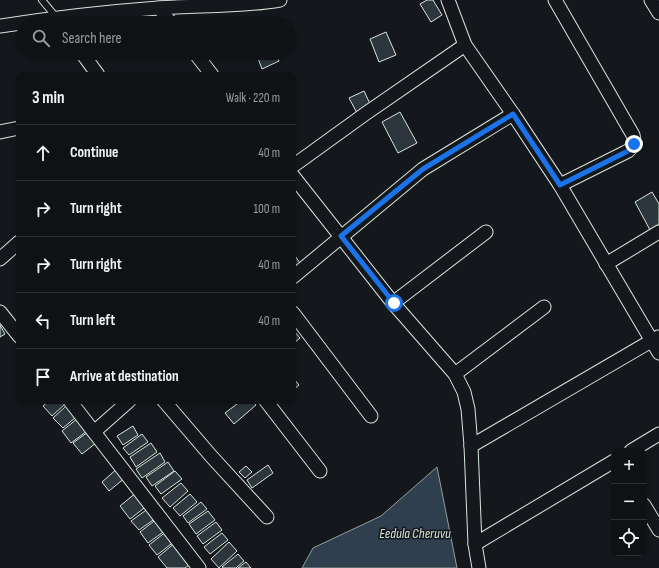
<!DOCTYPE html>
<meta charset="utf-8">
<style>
:root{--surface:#0f1215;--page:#1d2022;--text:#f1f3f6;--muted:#9b9ea0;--line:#2f3234}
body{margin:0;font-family:"Sofia Sans Condensed",sans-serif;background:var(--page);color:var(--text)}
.controls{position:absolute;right:12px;bottom:12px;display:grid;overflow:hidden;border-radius:8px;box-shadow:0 2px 6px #0003}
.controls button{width:36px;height:36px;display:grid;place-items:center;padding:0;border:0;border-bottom:1px solid var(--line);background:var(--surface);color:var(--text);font:20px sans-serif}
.stop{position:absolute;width:12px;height:12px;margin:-9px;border:3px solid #1a73e8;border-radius:50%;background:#fff}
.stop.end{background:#1a73e8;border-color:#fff;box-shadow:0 1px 4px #0008}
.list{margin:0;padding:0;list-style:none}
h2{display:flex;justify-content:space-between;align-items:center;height:52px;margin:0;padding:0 16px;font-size:17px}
h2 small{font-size:13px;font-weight:400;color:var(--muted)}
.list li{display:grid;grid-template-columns:26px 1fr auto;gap:12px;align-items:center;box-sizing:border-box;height:56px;padding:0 16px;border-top:1px solid var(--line)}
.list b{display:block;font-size:15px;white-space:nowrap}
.list em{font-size:13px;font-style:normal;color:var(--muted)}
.icon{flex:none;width:22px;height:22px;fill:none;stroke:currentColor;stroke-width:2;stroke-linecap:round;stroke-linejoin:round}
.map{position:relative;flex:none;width:659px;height:568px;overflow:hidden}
.search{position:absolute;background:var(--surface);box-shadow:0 2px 6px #0003;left:16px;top:16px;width:280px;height:44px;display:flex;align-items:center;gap:10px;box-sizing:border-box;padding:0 14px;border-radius:22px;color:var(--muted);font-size:15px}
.panel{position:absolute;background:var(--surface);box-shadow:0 2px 6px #0003;left:16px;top:72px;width:280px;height:332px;border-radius:8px}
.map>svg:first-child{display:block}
.water{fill:#2f3f4d;stroke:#939e99}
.building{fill:#2c363c;stroke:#d8e6dc}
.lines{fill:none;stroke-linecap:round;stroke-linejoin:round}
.service-casing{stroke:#d8e6dc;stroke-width:8}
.minor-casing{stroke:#d8e6dc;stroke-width:15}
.service{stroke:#14181c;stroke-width:6}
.minor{stroke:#14181c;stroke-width:13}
.route{stroke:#1a73e8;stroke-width:5}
.labels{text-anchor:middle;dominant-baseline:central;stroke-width:3;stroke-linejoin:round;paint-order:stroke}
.water-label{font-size:14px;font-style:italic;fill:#d8e6dc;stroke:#14181c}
</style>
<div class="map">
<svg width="659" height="568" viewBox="0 0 659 568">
<rect width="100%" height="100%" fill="#14181c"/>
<path class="water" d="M437 467 457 568H302L313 548 381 516Z"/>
<g class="building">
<path d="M427 0H433L442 15 431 22 420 4Z"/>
<path d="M386 32 396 55 379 62 370 39Z"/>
<path d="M256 53H275L279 61 262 69Z"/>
<path d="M364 91 371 106 357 113 349 98Z"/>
<path d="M400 112 417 143 398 153 382 122Z"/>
<path d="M652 192 659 204V224L650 230 635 202Z"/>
<path d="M293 253 302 266 293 273Z"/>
<path d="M0 325 5 334 0 337Z"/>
<path d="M293 330 300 338 293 344Z"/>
<path d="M293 378 299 385 293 390Z"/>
<path d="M49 401H63L65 404 52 416 43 406Z"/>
<path d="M241 401H253L256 405 234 424 225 413Z"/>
<path d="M66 406 76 417 63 428 53 418Z"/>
<path d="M77 419 87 431 71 443 62 431Z"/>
<path d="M133 426 138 435 123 445 117 436Z"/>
<path d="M88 432 96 443 82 454 73 443Z"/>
<path d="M142 434 148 442 129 455 123 448Z"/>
<path d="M151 443 157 452 136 467 130 457Z"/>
<path d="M160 453 165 462 142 478 136 469Z"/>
<path d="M168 462 174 471 152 486 146 477Z"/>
<path d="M268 465 273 473 252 488 247 480Z"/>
<path d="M246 466 252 472 245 478 239 472Z"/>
<path d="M118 468 126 477 109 491 102 482Z"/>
<path d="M175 471 182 479 161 494 155 486Z"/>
<path d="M181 483 188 491 170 507 162 498Z"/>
<path d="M137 492 148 505 130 519 120 506Z"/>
<path d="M190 494 197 502 180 516 173 508Z"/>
<path d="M201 502 207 509 188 523 183 516Z"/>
<path d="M149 508 156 518 139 530 131 521Z"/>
<path d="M208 511 215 520 196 534 189 524Z"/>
<path d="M158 518 166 530 148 543 140 532Z"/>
<path d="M216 522 222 530 203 544 197 536Z"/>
<path d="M167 531 175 541 157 555 149 545Z"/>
<path d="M222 533 228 540 210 554 204 547Z"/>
<path d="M176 542 192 563 185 568H167L158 557Z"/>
<path d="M229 542 237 551 219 568 211 559Z"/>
<path d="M238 554 244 561 236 568H224L222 567Z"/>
<path d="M246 562 251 568H238Z"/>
</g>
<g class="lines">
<defs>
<path id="service" d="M42 0 56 17"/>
<g id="minor">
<path d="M448 0 465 45 513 114 560 185 659 353"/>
<path d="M555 0 633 135C635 142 634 146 628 151L560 185"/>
<path d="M651 0 659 13"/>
<path d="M159 8 171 23"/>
<path d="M0 26C52 18 105 12 158 8 199 5 240 7 280 0"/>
<path d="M82 53 98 75"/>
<path d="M195 53 212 75"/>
<path d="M0 132 19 128"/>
<path d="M293 166 365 114 465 45"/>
<path d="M293 176 393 303 455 374 464 392 468 409 471 446 475 544 479 568"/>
<path d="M0 259 19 242"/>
<path d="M606 264 659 232"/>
<path d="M293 277 423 169 513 114"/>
<path d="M393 303 486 232"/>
<path d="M0 312 19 336"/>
<path d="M293 313 371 416"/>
<path d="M455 374 544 307"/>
<path d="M70 401 199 568"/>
<path d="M164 401 211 456 267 517"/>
<path d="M266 401 320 471"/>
<path d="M94 432 129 401"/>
<path d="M471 446 658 337"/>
<path d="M631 451 659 434"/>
<path d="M644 505 659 530"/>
<path d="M475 544 614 461"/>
</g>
</defs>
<use href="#service" class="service-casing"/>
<use href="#minor" class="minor-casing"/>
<use href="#service" class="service"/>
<use href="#minor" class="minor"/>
</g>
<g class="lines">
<path class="route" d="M394 303 341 236 423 169 513 114 560 185 628 151 634 144"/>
</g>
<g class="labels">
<g class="water-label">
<text x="415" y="533">Eedula Cheruvu</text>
</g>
</g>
</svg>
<div class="controls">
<button>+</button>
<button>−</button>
<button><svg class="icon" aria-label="locate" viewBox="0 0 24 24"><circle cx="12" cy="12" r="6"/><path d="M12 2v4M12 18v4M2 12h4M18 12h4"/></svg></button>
</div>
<div class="stop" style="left:394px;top:303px"></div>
<div class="stop end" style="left:634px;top:144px"></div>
<div class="search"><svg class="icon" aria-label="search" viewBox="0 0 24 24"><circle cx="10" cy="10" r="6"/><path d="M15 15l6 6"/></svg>Search here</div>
<section class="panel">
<h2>3 min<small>Walk · 220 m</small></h2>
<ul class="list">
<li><svg class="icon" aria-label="ahead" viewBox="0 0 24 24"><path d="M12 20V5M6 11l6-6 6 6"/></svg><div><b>Continue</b></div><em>40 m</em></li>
<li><svg class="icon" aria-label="right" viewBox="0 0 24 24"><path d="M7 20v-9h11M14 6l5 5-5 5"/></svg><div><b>Turn right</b></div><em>100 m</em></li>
<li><svg class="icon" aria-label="right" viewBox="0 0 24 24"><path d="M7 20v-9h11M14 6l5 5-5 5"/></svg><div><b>Turn right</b></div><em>40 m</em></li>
<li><svg class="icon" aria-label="left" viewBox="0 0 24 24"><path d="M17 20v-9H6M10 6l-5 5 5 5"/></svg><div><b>Turn left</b></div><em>40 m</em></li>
<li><svg class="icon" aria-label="arrive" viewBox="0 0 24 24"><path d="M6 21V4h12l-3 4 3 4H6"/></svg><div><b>Arrive at destination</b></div></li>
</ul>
</section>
</div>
